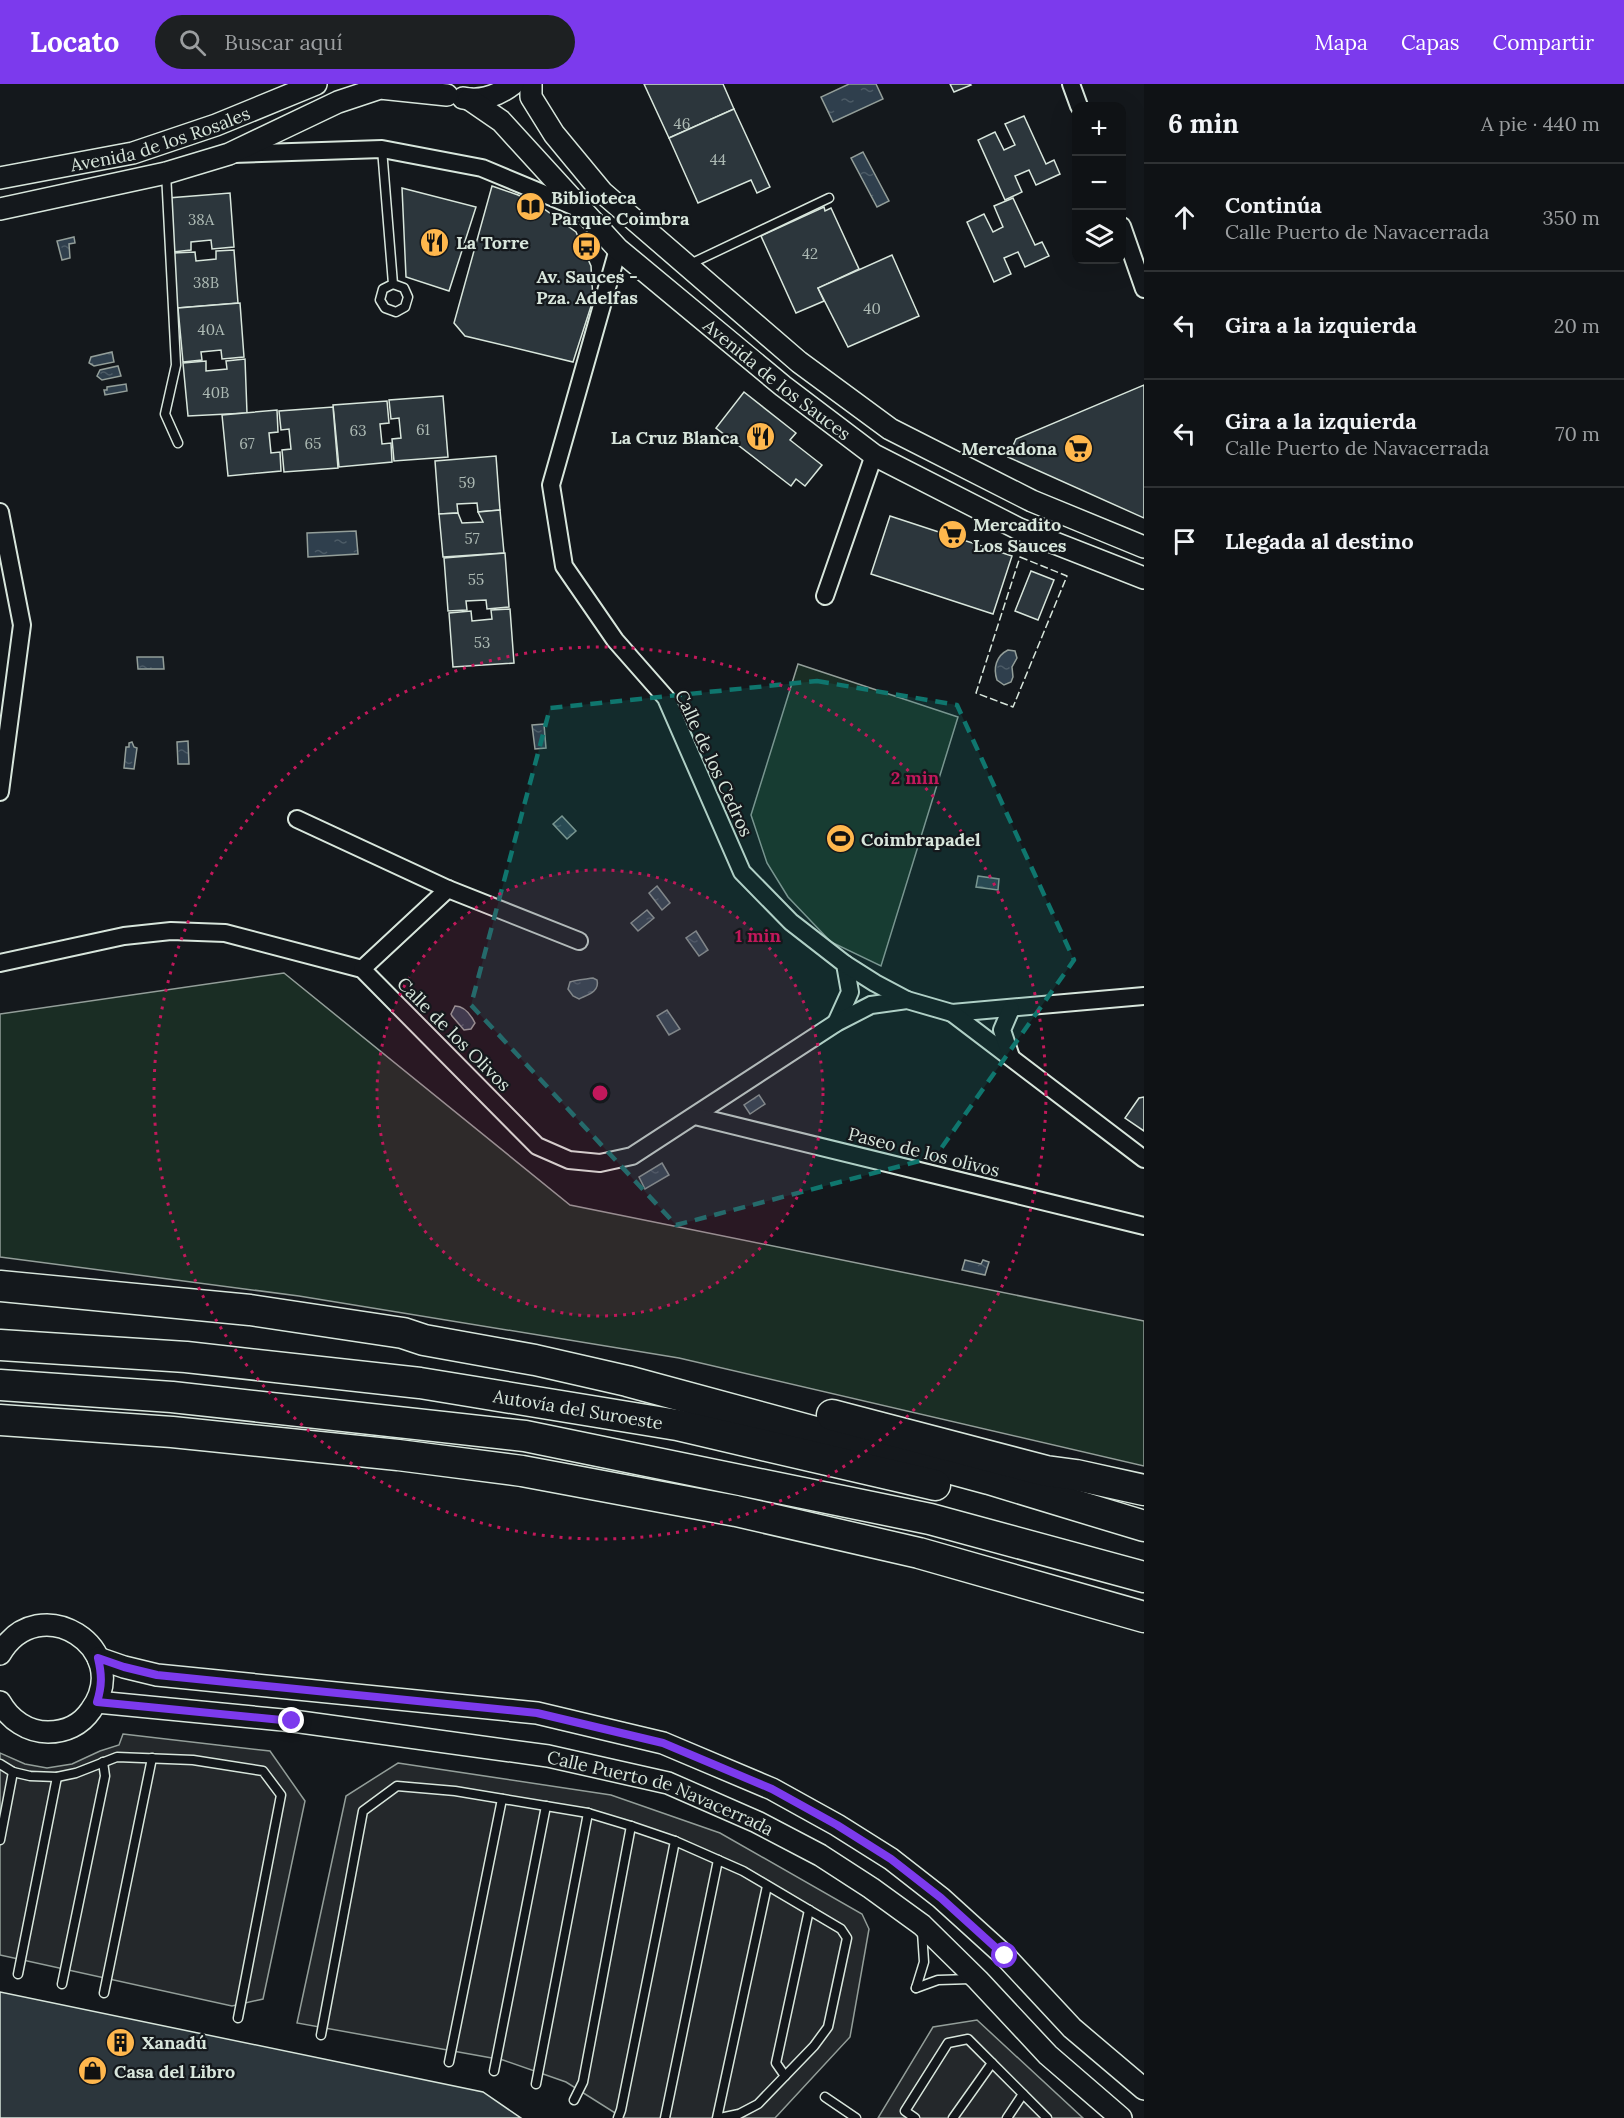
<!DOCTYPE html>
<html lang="es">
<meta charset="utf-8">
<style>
:root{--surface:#0f1215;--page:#1d2022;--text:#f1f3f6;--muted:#9b9ea0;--line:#2f3234;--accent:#7c3aed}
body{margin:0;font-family:Lora,serif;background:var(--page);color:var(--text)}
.controls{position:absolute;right:18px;top:18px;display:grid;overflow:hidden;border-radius:12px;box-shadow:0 6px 24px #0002}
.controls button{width:54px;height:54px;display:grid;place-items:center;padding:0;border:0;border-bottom:2px solid var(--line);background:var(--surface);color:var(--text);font:30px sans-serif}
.stop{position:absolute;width:18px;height:18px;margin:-14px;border:4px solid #7c3aed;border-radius:50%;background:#fff}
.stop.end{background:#7c3aed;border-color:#fff;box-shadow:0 2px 6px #0008}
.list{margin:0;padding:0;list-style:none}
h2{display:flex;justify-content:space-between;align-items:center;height:78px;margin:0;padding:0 24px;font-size:26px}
h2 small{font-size:20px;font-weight:400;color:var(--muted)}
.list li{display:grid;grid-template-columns:39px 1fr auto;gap:18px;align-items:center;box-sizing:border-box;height:108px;padding:0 24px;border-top:2px solid var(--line)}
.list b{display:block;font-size:22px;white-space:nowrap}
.list p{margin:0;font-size:20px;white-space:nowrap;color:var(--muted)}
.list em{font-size:20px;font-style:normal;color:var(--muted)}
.icon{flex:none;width:33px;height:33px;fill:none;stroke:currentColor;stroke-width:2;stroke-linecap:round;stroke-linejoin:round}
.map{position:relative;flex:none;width:1144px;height:2034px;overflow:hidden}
header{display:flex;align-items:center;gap:36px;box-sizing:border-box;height:84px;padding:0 30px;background:var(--accent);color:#fff}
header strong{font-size:28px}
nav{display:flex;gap:33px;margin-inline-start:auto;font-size:21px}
.search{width:420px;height:54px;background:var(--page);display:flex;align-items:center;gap:15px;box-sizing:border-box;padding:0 21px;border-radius:33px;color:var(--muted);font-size:22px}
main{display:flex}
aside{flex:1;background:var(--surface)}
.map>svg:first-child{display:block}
.grass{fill:#1a2d24;stroke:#939e99;stroke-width:1.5}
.parking{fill:#24282b;stroke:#939e99;stroke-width:1.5}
.water{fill:url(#water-ripples);stroke:#939e99;stroke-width:1.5}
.building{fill:#2c363c;stroke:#d8e6dc;stroke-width:1.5}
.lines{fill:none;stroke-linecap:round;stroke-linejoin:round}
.service-casing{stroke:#d8e6dc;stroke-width:11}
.minor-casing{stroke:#d8e6dc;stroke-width:20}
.tertiary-casing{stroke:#d8e6dc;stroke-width:24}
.motorway-casing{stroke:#d8e6dc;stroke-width:33}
.service{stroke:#14181c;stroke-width:8}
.minor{stroke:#14181c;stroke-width:16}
.tertiary{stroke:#14181c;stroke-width:21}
.motorway{stroke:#14181c;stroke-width:30}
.fence{stroke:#d8e6dc;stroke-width:1.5;stroke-dasharray:8 3;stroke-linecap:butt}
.route{stroke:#7c3aed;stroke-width:8}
.marked{fill:#0f766e;fill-opacity:0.2;stroke:#0f766e;stroke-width:4.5;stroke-dasharray:12 8;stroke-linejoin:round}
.ring{fill:none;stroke:#c2185b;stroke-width:3;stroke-dasharray:3 6}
.labels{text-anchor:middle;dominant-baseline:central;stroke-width:4.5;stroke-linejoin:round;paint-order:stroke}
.number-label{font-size:15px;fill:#adbab4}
.street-label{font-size:18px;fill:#d8e6dc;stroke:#14181c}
.poi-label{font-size:18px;font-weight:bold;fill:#d8e6dc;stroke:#14181c;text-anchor:start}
.centre{fill:#c2185b;stroke:#14181c;stroke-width:3}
.ring-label{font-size:18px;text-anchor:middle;font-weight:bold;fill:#c2185b;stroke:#14181c;stroke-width:4.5;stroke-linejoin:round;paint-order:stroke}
</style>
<header>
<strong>Locato</strong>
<div class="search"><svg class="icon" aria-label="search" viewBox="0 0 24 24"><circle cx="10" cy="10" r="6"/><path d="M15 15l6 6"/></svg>Buscar aquí</div>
<nav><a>Mapa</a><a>Capas</a><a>Compartir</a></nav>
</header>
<main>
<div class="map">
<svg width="1144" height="2034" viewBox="0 0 1144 2034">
<defs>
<pattern id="water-ripples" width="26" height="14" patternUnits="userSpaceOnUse" patternTransform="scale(1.5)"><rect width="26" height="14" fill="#2f3f4d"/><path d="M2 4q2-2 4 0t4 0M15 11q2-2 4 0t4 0" fill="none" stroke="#4c5b66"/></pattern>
</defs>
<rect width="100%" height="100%" fill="#14181c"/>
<g class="grass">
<path d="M798 580 958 633 881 882 831 858 788 813 767 779 751 731Z"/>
<path d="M284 889 570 1121 1144 1237V1382L679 1274 299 1212 0 1173V930Z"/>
</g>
<g class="parking">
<path d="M123 1650 270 1667 305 1717 263 1915 232 1922 0 1871V1669L25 1680 47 1684 72 1680 100 1667 119 1661Z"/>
<path d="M398 1679 611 1711 720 1749 862 1830 869 1845 850 1953 775 2034H623L566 1998 503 1976 297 1939 346 1712Z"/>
<path d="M977 1936 1083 2034H878L933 1943Z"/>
</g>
<g class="water">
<path d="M849 0H876L883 15 833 38 821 13Z"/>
<path d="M863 68 889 117 877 123 851 74Z"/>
<path d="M74 153 75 159 69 160 70 174 62 176 57 157Z"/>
<path d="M112 268 114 278 94 282 89 279 91 273Z"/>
<path d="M118 282 121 292 102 296 97 292 100 286Z"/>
<path d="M126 300 127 307 105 311 104 306H107V303Z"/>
<path d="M356 447 358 470 308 473 307 449Z"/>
<path d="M1008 566 1015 567 1017 574 1012 583 1013 593 1011 598 1004 601 997 596C993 584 996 572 1008 566Z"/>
<path d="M137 573H163L164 585H138Z"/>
<path d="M544 640 546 664 535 665 532 641Z"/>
<path d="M188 657 189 680H178L177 658Z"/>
<path d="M132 658 134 663 137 664 134 685 124 684 126 663H129V659Z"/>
<path d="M562 732 576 747 567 755 553 740Z"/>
<path d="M978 792 999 795 998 806 976 803Z"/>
<path d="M657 802 670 819 662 826 649 809Z"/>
<path d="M647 826 654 834 638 847 631 839Z"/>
<path d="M696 847 708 866 699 872 686 854Z"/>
<path d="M593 894 597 896C600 908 587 911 579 915L573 912 568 905 570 898C574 896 587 895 593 894Z"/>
<path d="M455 922C464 922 471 931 475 939L471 945 464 946 452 932 451 930Z"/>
<path d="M667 926 680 945 669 951 657 932Z"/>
<path d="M759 1011 765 1020 750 1030 744 1021Z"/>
<path d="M662 1079 669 1091 645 1105 639 1093Z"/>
<path d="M965 1176 981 1180 983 1176 989 1178 985 1191 962 1186Z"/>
</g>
<g class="building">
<path d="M644 0H723L734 25 669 54Z"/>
<path d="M950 0H970L971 1 954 8Z"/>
<path d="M734 25 770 103 757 109 751 96 698 119 669 54Z"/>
<path d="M1024 32 1046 80 1054 76 1060 90 1036 101 1029 86 1015 92 1022 108 1005 116 978 56 995 48 1004 66 1015 61 1005 40Z"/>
<path d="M492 102 518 111 544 125 576 148 591 182 593 216 573 278 465 252 454 239Z"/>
<path d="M402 104 476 123 449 207 406 193Z"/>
<path d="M230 109 234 163 212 165 211 156 191 158V166L173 168 168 114Z"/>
<path d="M1013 114 1035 161 1042 158 1049 172 1025 183 1018 168 1004 174 1011 190 994 198 967 138 984 130 993 148 1003 143 994 122Z"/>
<path d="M824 123 825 127 831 124 859 185 818 204 824 217 796 229 761 152Z"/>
<path d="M234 166 238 219 177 224 173 169 195 168 196 177 216 175V167Z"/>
<path d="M892 171 919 232 848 263 818 204Z"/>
<path d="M240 219 244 273 222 275 221 266 201 268 202 276 183 278 178 224Z"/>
<path d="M245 275 247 329 188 332 183 279 206 277V287L227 285 226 277Z"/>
<path d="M1144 301V434L1008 373 1016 355Z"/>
<path d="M744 308 796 349 790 356 822 381 805 402 796 395 791 402 716 344Z"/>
<path d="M443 312 448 373 394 377 392 355 401 354 399 334 391 335 389 316Z"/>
<path d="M387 317 389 339 380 340 382 360 391 359 392 378 339 383 333 321Z"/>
<path d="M333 323 338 384 284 388 282 366 291 365 289 345 281 346 279 327Z"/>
<path d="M277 326 278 348 269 349 271 369 280 368 281 387 228 392 222 331Z"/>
<path d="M496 372 500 426 478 428 477 419 457 420 458 429 439 430 435 377Z"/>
<path d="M500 426 504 469 443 473 439 430 458 429 462 439 483 438 478 428Z"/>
<path d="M890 432 1012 472 993 530 871 490Z"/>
<path d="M505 469 509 523 487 525 486 516 466 517 467 526 448 527 444 474Z"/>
<path d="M1031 487 1054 496 1038 536 1015 527Z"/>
<path d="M510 525 514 579 453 583 449 529 471 527 472 537 492 535 491 526Z"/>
<path d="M1144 1013V1047L1125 1034 1139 1014Z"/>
<path d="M0 1908 483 2008 521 2034H0Z"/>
</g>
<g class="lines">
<defs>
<g id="service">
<path d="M382 65 393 200 383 205 380 216 385 224 396 228 405 223 408 213 404 204 393 200"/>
<path d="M166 89 176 281 165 330 178 359"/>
<path d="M688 181 829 114"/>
<path d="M0 1680 13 1688 30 1692 57 1693 76 1689 117 1673 193 1676 263 1687 281 1711 238 1934"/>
<path d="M0 1756 13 1688"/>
<path d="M18 1890 57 1693"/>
<path d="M62 1900 105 1692 103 1678"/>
<path d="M916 1904 924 1878 922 1848"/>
<path d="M916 1904 938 1896 971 1895"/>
<path d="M104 1909 152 1674"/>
<path d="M321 1951 363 1727 397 1702 455 1707 588 1729 631 1742 675 1757 743 1787 841 1845 847 1854 828 1943 814 1962 758 2020 739 2030 720 2034"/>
<path d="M449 1978 502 1715"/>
<path d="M494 1987 546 1722"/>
<path d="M785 1992 776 1979 809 1826"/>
<path d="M536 2000 588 1729"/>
<path d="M825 2013 856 2034"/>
<path d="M574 2016 583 1998 631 1742"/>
<path d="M618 2034 621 2026 675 1757"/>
<path d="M665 2034 718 1776"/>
<path d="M717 2034 767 1802"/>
<path d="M915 2034 905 2027 948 1959 968 1955 1047 2034"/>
<path d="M953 2034 992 1979"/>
<path d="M1007 2034 1023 2010"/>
</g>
<g id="minor">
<path d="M1071 0 1079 22"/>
<path d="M233 70 382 65 482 84 578 124"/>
<path d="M1122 142 1144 205"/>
<path d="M618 165 551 401 564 482 615 556 666 614 742 788 791 838 845 880 850 908 836 939"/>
<path d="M0 428 22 541 0 708"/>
<path d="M825 512 874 371"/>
<path d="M297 735 448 805 579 857"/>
<path d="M0 879 124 852 171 847 225 849 362 885 537 1062 569 1076 600 1079 632 1072 836 939 871 921 907 916 952 929 1144 912"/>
<path d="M845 880 875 899 907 916"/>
<path d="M362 885 448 805"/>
<path d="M952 929 1144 1075"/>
<path d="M1011 973 1002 946 1011 925"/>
<path d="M695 1032 1144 1142"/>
</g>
<g id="tertiary">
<path d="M531 0V13L554 50 602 108 799 278 890 345 1032 417 1144 463"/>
<path d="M463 14C481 18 499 11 513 0"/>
<path id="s1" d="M469 15 501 37 618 165 783 302 874 371 1019 445 1144 494"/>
<path id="s2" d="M0 94 133 69 216 41 316 0"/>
<path d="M0 125 166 89 229 70 338 18 380 4 447 11"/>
<path d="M0 1570C39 1503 135 1565 91 1626 81 1641 65 1648 48 1648 28 1648 10 1636 0 1618"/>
<path d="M98 1574 124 1583 157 1591 537 1629 663 1659 772 1705 837 1741 891 1775 941 1814 1005 1872 1072 1944 1144 2005"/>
<path id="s3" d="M97 1618 293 1637 548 1672 668 1699 757 1738 820 1771 871 1804 922 1841 978 1896 1048 1971 1121 2034"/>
</g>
<g id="motorway">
<path d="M0 1202 250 1226 403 1249 424 1256 535 1276 627 1297 989 1395 1144 1442"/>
<path id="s4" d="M0 1261 186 1273 420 1299 677 1341 935 1401"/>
<path d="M0 1301 172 1313 525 1352 930 1435 1144 1493"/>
<path d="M832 1331 1046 1387 1076 1391 1144 1406"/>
<path d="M0 1336 172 1348 398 1371 522 1387 736 1427 919 1469 1144 1533"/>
</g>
</defs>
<use href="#service" class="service-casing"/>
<use href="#minor" class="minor-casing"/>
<use href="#tertiary" class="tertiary-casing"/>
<use href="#motorway" class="motorway-casing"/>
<use href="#service" class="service"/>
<use href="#minor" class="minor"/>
<use href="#tertiary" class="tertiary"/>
<use href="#motorway" class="motorway"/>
<path class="fence" d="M1020 473 1067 492 1013 623 976 609Z"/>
</g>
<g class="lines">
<path class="route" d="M292 1637 97 1618C102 1602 102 1591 98 1574L124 1583 157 1591 537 1629 663 1659 772 1705 837 1741 891 1775 941 1814 1005 1872"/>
</g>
<path class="marked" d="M817 597 957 621 1074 876 935 1073 676 1141 471 921 550 624Z"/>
<circle cx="600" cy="1009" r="223" fill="#c2185b" fill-opacity=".12"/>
<g class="ring">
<circle cx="600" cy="1009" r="223"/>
<circle cx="600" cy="1009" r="446"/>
</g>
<defs>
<symbol id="library-disc" viewBox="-11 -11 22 22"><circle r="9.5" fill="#ffb74d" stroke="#14181c"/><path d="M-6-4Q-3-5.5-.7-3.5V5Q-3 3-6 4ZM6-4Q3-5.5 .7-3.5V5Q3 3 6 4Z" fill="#111"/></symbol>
<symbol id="restaurant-disc" viewBox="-11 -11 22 22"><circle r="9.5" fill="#ffb74d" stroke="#14181c"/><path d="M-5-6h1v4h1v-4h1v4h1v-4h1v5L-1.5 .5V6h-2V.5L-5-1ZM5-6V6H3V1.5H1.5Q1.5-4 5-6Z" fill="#111"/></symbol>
<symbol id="bus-disc" viewBox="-11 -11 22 22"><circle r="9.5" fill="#ffb74d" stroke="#14181c"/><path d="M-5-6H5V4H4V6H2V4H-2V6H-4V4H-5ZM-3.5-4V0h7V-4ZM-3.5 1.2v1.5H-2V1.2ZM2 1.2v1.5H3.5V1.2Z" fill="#111"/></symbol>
<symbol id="supermarket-disc" viewBox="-11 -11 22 22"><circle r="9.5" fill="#ffb74d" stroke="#14181c"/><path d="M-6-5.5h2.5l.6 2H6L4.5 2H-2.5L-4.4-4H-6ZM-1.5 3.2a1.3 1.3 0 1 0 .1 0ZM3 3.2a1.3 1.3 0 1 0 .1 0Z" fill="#111"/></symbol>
<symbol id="stadium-disc" viewBox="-11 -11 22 22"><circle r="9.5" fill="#ffb74d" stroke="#14181c"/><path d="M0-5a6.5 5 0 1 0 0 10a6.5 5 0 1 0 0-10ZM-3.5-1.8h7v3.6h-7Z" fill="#111"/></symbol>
<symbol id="building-disc" viewBox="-11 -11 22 22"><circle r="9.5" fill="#ffb74d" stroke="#14181c"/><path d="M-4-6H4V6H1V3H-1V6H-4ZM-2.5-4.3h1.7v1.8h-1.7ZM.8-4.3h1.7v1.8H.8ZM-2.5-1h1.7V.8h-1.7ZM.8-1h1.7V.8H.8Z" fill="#111"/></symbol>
<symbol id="shop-disc" viewBox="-11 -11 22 22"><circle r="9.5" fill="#ffb74d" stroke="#14181c"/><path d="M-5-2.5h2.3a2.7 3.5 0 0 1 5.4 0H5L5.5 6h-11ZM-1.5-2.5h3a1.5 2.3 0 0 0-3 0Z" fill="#111"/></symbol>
</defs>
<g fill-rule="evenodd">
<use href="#library-disc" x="514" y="106" width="33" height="33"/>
<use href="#restaurant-disc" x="418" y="142" width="33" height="33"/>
<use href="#bus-disc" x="570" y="146" width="33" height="33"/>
<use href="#restaurant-disc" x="744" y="336" width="33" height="33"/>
<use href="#supermarket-disc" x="1062" y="348" width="33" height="33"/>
<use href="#supermarket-disc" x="936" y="434" width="33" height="33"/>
<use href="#stadium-disc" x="824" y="738" width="33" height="33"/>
<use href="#building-disc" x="104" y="1942" width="33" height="33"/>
<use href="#shop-disc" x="76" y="1970" width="33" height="33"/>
</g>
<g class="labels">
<g class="number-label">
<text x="682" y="39">46</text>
<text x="718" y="75">44</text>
<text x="201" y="135">38A</text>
<text x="810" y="169">42</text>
<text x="206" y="198">38B</text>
<text x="872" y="224">40</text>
<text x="211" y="245">40A</text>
<text x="216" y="308">40B</text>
<text x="423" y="345">61</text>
<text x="358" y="346">63</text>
<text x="247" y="359">67</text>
<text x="313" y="359">65</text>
<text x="467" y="398">59</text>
<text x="472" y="454">57</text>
<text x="476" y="495">55</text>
<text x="482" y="558">53</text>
</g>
<g class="street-label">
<text stroke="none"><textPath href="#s2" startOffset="165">Avenida de los Rosales</textPath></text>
<text stroke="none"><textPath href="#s1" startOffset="418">Avenida de los Sauces</textPath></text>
<text transform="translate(714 679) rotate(65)">Calle de los Cedros</text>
<text transform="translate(454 950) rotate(45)">Calle de los Olivos</text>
<text transform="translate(924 1068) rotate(14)">Paseo de los olivos</text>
<text stroke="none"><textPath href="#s4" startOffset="582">Autovía del Suroeste</textPath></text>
<text stroke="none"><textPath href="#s3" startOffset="573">Calle Puerto de Navacerrada</textPath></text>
</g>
<g class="poi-label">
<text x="551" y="113">Biblioteca<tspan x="551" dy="21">Parque Coimbra</tspan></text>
<text x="456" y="158">La Torre</text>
<text x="587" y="192" text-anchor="middle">Av. Sauces -<tspan x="587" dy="21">Pza. Adelfas</tspan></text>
<text x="739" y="353" text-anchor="end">La Cruz Blanca</text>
<text x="1057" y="364" text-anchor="end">Mercadona</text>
<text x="973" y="440">Mercadito<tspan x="973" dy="21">Los Sauces</tspan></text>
<text x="861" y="755">Coimbrapadel</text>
<text x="142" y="1958">Xanadú</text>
<text x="114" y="1987">Casa del Libro</text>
</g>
</g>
<circle cx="600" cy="1009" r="9" class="centre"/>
<g class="ring-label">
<text x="915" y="700">2 min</text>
<text x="758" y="858">1 min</text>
</g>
</svg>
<div class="controls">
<button>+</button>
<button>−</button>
<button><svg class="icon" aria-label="layers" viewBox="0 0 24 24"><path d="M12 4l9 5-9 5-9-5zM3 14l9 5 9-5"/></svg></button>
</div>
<div class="stop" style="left:1005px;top:1872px"></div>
<div class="stop end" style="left:292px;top:1637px"></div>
</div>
<aside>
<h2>6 min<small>A pie · 440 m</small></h2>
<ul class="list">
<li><svg class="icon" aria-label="ahead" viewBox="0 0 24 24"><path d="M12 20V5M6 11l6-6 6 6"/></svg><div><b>Continúa</b><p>Calle Puerto de Navacerrada</p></div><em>350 m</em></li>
<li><svg class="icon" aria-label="left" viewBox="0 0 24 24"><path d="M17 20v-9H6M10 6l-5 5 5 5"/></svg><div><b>Gira a la izquierda</b></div><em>20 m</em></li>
<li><svg class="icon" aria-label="left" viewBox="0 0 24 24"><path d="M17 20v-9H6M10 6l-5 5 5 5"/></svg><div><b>Gira a la izquierda</b><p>Calle Puerto de Navacerrada</p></div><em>70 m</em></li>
<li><svg class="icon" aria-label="arrive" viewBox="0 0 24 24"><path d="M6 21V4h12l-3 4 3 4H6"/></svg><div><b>Llegada al destino</b></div></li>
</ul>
</aside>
</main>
